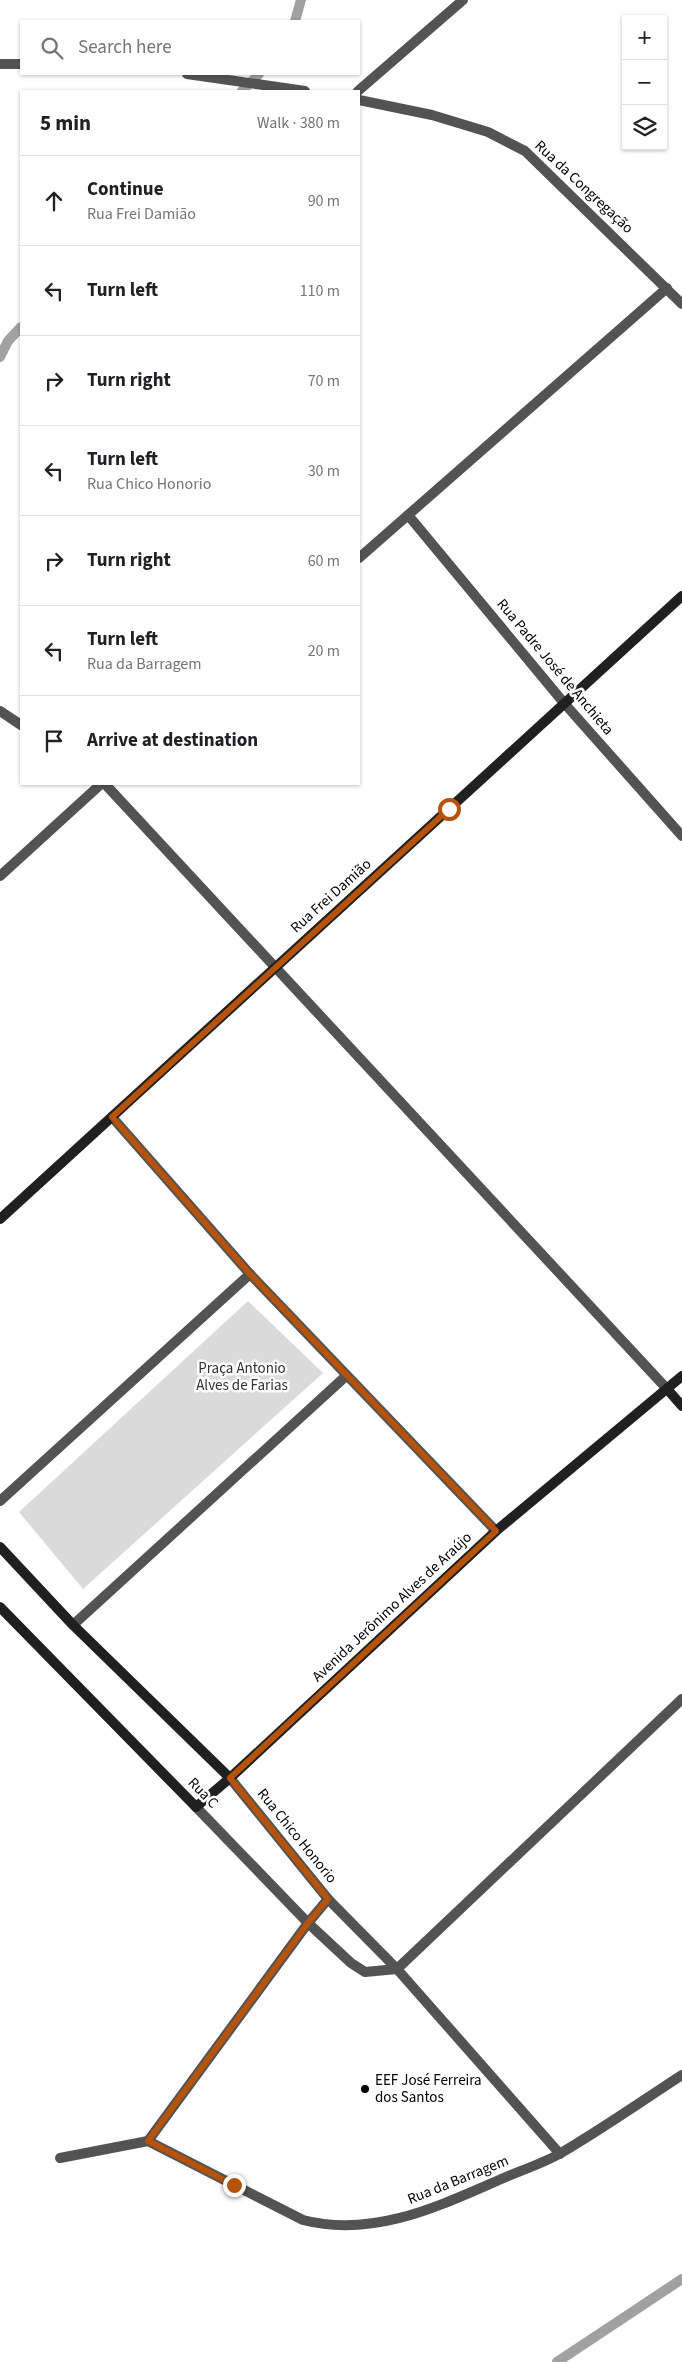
<!DOCTYPE html>
<meta charset="utf-8">
<style>
:root{--surface:#fff;--page:#f2f2f2;--text:#202124;--muted:#757577;--line:#e0e0e0}
body{margin:0;font-family:"Source Sans 3",sans-serif;background:var(--page);color:var(--text)}
.controls{position:absolute;right:15px;top:15px;display:grid;overflow:hidden;border-radius:0px;box-shadow:0 1px 4px #0004}
.controls button{width:45px;height:45px;display:grid;place-items:center;padding:0;border:0;border-bottom:1px solid var(--line);background:var(--surface);color:var(--text);font:25px sans-serif}
.stop{position:absolute;width:15px;height:15px;margin:-11px;border:4px solid #b45309;border-radius:50%;background:#fff}
.stop.end{background:#b45309;border-color:#fff;box-shadow:0 1px 5px #0008}
.list{margin:0;padding:0;list-style:none}
h2{display:flex;justify-content:space-between;align-items:center;height:65px;margin:0;padding:0 20px;font-size:21px}
h2 small{font-size:16px;font-weight:400;color:var(--muted)}
.list li{display:grid;grid-template-columns:32px 1fr auto;gap:15px;align-items:center;box-sizing:border-box;height:90px;padding:0 20px;border-top:1px solid var(--line)}
.list b{display:block;font-size:19px;white-space:nowrap}
.list p{margin:0;font-size:16px;white-space:nowrap;color:var(--muted)}
.list em{font-size:16px;font-style:normal;color:var(--muted)}
.icon{flex:none;width:28px;height:28px;fill:none;stroke:currentColor;stroke-width:2;stroke-linecap:round;stroke-linejoin:round}
.map{position:relative;flex:none;width:682px;height:2362px;overflow:hidden}
.search{position:absolute;background:var(--surface);box-shadow:0 1px 4px #0004;left:20px;top:20px;width:340px;height:55px;display:flex;align-items:center;gap:12px;box-sizing:border-box;padding:0 18px;border-radius:0px;color:var(--muted);font-size:19px}
.panel{position:absolute;background:var(--surface);box-shadow:0 1px 4px #0004;left:20px;top:90px;width:340px;height:695px;border-radius:0px}
.map>svg:first-child{display:block}
.green{fill:#dadada}
.lines{fill:none;stroke-linecap:round;stroke-linejoin:round}
.stream{stroke:#a1a1a1;stroke-width:10}
.street{stroke:#535353;stroke-width:10}
.secondary{stroke:#202020;stroke-width:10}
.route{stroke:#b45309;stroke-width:6}
.poi-dot{fill:#000;stroke:#fff;stroke-width:2}
.labels{text-anchor:middle;dominant-baseline:central;stroke-width:5;stroke-linejoin:round;paint-order:stroke}
.street-label{font-size:15px;fill:#000;stroke:#fff}
.park-label{font-size:15px;fill:#313131;stroke:#fff}
.poi-label{font-size:15px;fill:#000;stroke:#fff;text-anchor:start}
</style>
<div class="map">
<svg width="682" height="2362" viewBox="0 0 682 2362">
<rect width="100%" height="100%" fill="#fff"/>
<path class="green" d="M248 1301 323 1373 83 1589 19 1512Z"/>
<g class="lines">
<g class="stream">
<path d="M295 21 301 0"/>
<path d="M242 91 259 74"/>
<path d="M0 357 8 341 21 327"/>
<path d="M557 2362 682 2279"/>
</g>
<g class="street">
<path d="M0 64H21"/>
<path d="M187 74 305 91"/>
<path d="M358 91 463 0"/>
<path d="M359 100 432 115 488 132 525 151 682 304"/>
<path d="M408 515 564 703 682 836"/>
<path d="M359 558 667 288"/>
<path d="M0 711 21 725"/>
<path d="M105 784 668 1390"/>
<path d="M0 876 101 784"/>
<path d="M112 1117 250 1274 496 1531"/>
<path d="M0 1501 250 1274"/>
<path d="M73 1625 346 1376"/>
<path d="M230 1778 328 1899 397 1969 560 2154"/>
<path d="M196 1807 308 1923 351 1963 365 1972 397 1969 682 1699"/>
<path d="M148 2141 303 2220C372 2238 437 2207 499 2180 519 2171 542 2164 561 2153 602 2129 642 2101 682 2075"/>
<path d="M148 2141 308 1923 328 1899"/>
<path d="M60 2158 148 2141"/>
</g>
<g class="secondary">
<path d="M0 1219 682 596"/>
<path d="M668 1390 682 1406"/>
<path d="M0 1547 73 1625 230 1778"/>
<path d="M0 1607 196 1807 230 1778 496 1531 682 1376"/>
</g>
</g>
<g class="lines">
<path class="route" d="M234 2185 148 2141 308 1923 328 1899 230 1778 496 1531 250 1274 112 1117 449 809"/>
</g>
<circle class="poi-dot" cx="365" cy="2089" r="5"/>
<g class="labels">
<g class="street-label">
<text transform="translate(584 187) rotate(43)">Rua da Congregação</text>
<text transform="translate(555 667) rotate(50)">Rua Padre José de Anchieta</text>
<text transform="translate(331 896) rotate(-42)">Rua Frei Damião</text>
<text transform="translate(392 1607) rotate(-43)">Avenida Jerônimo Alves de Araújo</text>
<text transform="translate(203 1793) rotate(46)">Rua C</text>
<text transform="translate(297 1836) rotate(51)">Rua Chico Honorio</text>
<text transform="translate(458 2180) rotate(-22)">Rua da Barragem</text>
</g>
<g class="park-label">
<text x="242" y="1368">Praça Antonio<tspan x="242" dy="17">Alves de Farias</tspan></text>
</g>
<g class="poi-label">
<text x="375" y="2080">EEF José Ferreira<tspan x="375" dy="17">dos Santos</tspan></text>
</g>
</g>
</svg>
<div class="controls">
<button>+</button>
<button>−</button>
<button><svg class="icon" aria-label="layers" viewBox="0 0 24 24"><path d="M12 4l9 5-9 5-9-5zM3 14l9 5 9-5"/></svg></button>
</div>
<div class="stop" style="left:449px;top:809px"></div>
<div class="stop end" style="left:234px;top:2185px"></div>
<div class="search"><svg class="icon" aria-label="search" viewBox="0 0 24 24"><circle cx="10" cy="10" r="6"/><path d="M15 15l6 6"/></svg>Search here</div>
<section class="panel">
<h2>5 min<small>Walk · 380 m</small></h2>
<ul class="list">
<li><svg class="icon" aria-label="ahead" viewBox="0 0 24 24"><path d="M12 20V5M6 11l6-6 6 6"/></svg><div><b>Continue</b><p>Rua Frei Damião</p></div><em>90 m</em></li>
<li><svg class="icon" aria-label="left" viewBox="0 0 24 24"><path d="M17 20v-9H6M10 6l-5 5 5 5"/></svg><div><b>Turn left</b></div><em>110 m</em></li>
<li><svg class="icon" aria-label="right" viewBox="0 0 24 24"><path d="M7 20v-9h11M14 6l5 5-5 5"/></svg><div><b>Turn right</b></div><em>70 m</em></li>
<li><svg class="icon" aria-label="left" viewBox="0 0 24 24"><path d="M17 20v-9H6M10 6l-5 5 5 5"/></svg><div><b>Turn left</b><p>Rua Chico Honorio</p></div><em>30 m</em></li>
<li><svg class="icon" aria-label="right" viewBox="0 0 24 24"><path d="M7 20v-9h11M14 6l5 5-5 5"/></svg><div><b>Turn right</b></div><em>60 m</em></li>
<li><svg class="icon" aria-label="left" viewBox="0 0 24 24"><path d="M17 20v-9H6M10 6l-5 5 5 5"/></svg><div><b>Turn left</b><p>Rua da Barragem</p></div><em>20 m</em></li>
<li><svg class="icon" aria-label="arrive" viewBox="0 0 24 24"><path d="M6 21V4h12l-3 4 3 4H6"/></svg><div><b>Arrive at destination</b></div></li>
</ul>
</section>
</div>
